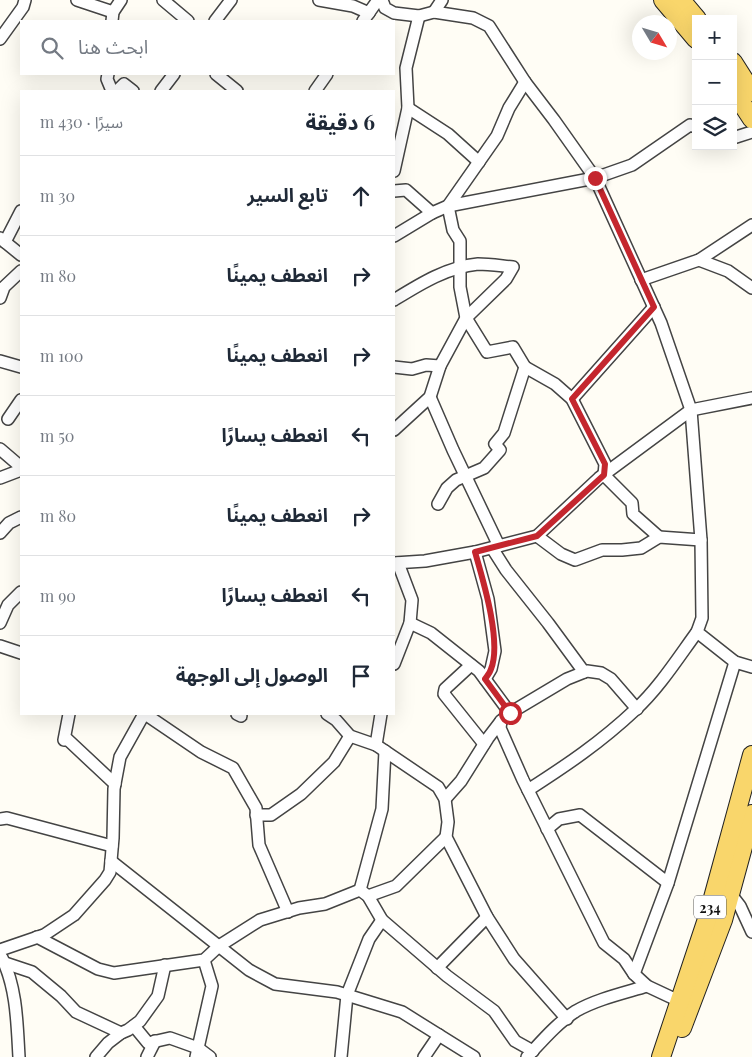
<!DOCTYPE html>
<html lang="ar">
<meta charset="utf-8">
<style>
:root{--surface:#fff;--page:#f6f6f7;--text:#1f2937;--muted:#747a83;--line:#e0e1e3}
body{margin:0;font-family:"Playfair Display","Noto Sans Arabic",serif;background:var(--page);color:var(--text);direction:rtl}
.controls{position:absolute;right:15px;top:15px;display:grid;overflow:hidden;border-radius:0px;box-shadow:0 5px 20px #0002}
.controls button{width:45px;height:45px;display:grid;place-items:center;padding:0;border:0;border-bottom:1px solid var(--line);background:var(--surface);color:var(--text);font:25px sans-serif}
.compass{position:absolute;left:632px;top:15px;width:45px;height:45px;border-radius:50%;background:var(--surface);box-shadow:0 5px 20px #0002;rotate:128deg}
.stop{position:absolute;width:15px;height:15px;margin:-11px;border:4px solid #c4262e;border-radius:50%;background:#fff}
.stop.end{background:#c4262e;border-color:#fff;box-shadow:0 1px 5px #0008}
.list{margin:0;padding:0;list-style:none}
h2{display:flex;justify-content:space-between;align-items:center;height:65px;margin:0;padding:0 20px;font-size:21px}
h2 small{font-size:16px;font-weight:400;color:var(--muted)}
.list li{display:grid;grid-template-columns:32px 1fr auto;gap:15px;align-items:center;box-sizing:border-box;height:80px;padding:0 20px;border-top:1px solid var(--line)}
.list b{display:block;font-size:19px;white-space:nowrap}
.list em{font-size:16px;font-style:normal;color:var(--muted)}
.icon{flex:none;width:28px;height:28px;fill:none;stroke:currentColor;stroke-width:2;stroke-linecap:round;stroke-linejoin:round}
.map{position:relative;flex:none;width:752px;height:1057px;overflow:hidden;direction:ltr}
.search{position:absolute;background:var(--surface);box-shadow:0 5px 20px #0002;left:20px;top:20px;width:375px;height:55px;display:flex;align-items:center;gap:12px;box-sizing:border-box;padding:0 18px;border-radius:0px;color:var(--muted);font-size:19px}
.panel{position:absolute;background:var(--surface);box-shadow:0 5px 20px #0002;left:20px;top:90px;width:375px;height:625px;border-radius:0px;direction:rtl}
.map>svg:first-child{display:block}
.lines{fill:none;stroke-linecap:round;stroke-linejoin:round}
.street-casing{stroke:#444;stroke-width:14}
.primary-casing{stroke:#222;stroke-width:20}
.street{stroke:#fff;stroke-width:11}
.primary{stroke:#f9d66b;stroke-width:18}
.route{stroke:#c4262e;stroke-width:6}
.labels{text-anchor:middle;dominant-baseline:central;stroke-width:5;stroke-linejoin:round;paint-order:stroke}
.shield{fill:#fff;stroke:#585858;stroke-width:1}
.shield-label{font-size:14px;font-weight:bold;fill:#111}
</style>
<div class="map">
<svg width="752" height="1057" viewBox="0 0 752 1057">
<rect width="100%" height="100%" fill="#fffdf5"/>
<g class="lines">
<defs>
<g id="street">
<path d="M77 0 113 12"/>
<path d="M163 0 188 21"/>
<path d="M319 0 353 6 369 13"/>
<path d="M382 0 385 8 394 13 419 16 434 12 473 18 489 26 525 82 554 120 595 178 661 323 691 410 701 540 702 618 697 632 735 662 752 667"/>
<path d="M434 12 442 0"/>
<path d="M112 21 113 12 121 0"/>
<path d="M215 21 231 0"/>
<path d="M363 21 378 0"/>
<path d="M0 39 23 7 25 0"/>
<path d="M108 74 107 79 112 91"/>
<path d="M216 74 237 91"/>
<path d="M117 91 124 84 133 91"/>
<path d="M161 91 174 74"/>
<path d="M315 91 327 74"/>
<path d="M408 108 448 134 479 162"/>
<path d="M733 138 752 132"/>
<path d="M394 171 408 108 406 68 419 16"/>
<path d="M394 191 406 190 432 213"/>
<path d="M394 236 432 213 448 206 497 136 509 108 525 82"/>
<path d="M0 238 21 255"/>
<path d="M5 242 21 211"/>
<path d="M699 260 728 271 752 288"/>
<path d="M641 280 699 260 752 225"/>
<path d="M0 298 4 287 21 271"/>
<path d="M394 300C420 284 447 267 478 264 489 264 502 266 513 267L506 279 466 318 440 366 430 397 394 430"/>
<path d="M0 361 21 367"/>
<path d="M394 367 412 369 426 365 440 366"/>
<path d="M525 367 513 347 487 352 466 318 460 287V241L453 230 448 206 595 178 632 165 690 125 696 127"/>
<path d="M430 397 453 450 499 546"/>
<path d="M572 399 654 307"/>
<path d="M8 419 21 400"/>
<path d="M0 449 21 467"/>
<path d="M0 478 21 470"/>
<path d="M438 504 447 488 456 480 484 468 500 450 495 444 504 433 525 367 555 384 572 399 605 464 604 475 632 503 633 514 659 537"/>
<path d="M0 533 9 523 21 517"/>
<path d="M537 536 561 554 575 560 602 550H622L641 548 659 537 701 540"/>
<path d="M492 548 506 570 548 623 584 672"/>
<path d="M475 552 488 599 495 651 491 669 485 679"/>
<path d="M394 563 425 561 475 552 537 536 599 478 691 410 752 398"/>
<path d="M0 623 8 605 21 592"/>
<path d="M410 623 431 633 479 671 510 713"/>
<path d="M0 646 21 653"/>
<path d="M394 664 410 623 412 600 398 563"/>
<path d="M471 665 445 689 444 694 484 744"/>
<path d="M69 714 64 740 67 739 115 784"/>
<path d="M145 714 201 752 233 768 256 808 259 845 288 912"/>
<path d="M237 714 241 716"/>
<path d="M327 714 336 720 350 736 376 745 438 787 445 799 448 822 446 837 487 917 514 959 567 1019"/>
<path d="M501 721 500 728 523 780 604 943 624 959 634 974 647 986 679 1001"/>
<path d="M376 745 381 714"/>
<path d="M528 790C567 765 601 742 635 710 659 688 678 658 697 632"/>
<path d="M445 799 461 781 488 738 501 721 510 713 567 679 587 671 601 673 611 679 637 709"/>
<path d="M256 815H271L301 794 334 762 350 736"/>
<path d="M0 819 7 818 112 846"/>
<path d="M547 829 559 819 580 815 668 883"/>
<path d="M111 861 249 970 275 984 337 992 402 1012 474 1057"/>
<path d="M360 890 382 809 385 751"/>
<path d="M730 893 740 906 752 932"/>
<path d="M368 896 396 886 446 837"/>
<path d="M37 937 98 969 114 973 204 960 219 946 260 920 299 908 325 904 360 890 368 896 382 920 447 976 494 1011 515 1041 533 1051"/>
<path d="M0 950 44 935 74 915 105 880 110 872 113 838 114 789 120 757 144 714"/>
<path d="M2 958C17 989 17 1024 19 1057"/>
<path d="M5 963 32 972 61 996 76 1012 121 1033"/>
<path d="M437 968 487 917"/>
<path d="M634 974 668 883 735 662"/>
<path d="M134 1026 148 1043 170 1038 198 1048 210 1057"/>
<path d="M96 1057 108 1043 121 1033 128 1030 140 1021 158 996 165 965"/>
<path d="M147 1057 155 1041"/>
<path d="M196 1057 212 986 204 960"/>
<path d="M341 1057 347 995 369 939 382 920"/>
<path d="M424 1057 439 1035"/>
<path d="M527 1057C542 1041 557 1023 576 1011 597 999 624 993 647 986"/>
</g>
<g id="primary">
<path d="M663 0 696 39"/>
<path d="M681 0 697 19"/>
<path d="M733 62 752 92"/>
<path d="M733 90 752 119"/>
<path d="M682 1028 723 920 752 814"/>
<path d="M661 1057 708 916 752 755"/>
</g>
</defs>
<use href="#street" class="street-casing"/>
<use href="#primary" class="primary-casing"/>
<use href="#street" class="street"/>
<use href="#primary" class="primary"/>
</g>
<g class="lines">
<path class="route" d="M510 713 485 679C487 676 490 673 491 669 502 642 483 580 475 552L537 536 604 475 605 464 572 399 654 307 595 178"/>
</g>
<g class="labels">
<rect class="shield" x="694" y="895.5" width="32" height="23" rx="4"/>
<g class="shield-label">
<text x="710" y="907">234</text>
</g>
</g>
</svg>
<div class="controls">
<button>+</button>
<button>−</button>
<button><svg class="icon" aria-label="layers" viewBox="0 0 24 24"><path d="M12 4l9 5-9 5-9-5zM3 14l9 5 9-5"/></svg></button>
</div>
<svg class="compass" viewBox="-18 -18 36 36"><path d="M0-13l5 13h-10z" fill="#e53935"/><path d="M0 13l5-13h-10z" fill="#747a83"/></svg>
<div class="stop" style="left:510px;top:713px"></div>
<div class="stop end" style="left:595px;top:178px"></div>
<div class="search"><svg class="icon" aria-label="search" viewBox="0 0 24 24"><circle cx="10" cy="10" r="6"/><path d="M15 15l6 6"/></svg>ابحث هنا</div>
<section class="panel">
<h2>6 دقيقة<small>سيرًا · 430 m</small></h2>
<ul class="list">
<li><svg class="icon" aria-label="ahead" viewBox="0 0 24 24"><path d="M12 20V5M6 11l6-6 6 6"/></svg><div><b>تابع السير</b></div><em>30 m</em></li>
<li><svg class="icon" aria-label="right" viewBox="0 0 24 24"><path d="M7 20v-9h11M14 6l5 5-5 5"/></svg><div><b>انعطف يمينًا</b></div><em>80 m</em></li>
<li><svg class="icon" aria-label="right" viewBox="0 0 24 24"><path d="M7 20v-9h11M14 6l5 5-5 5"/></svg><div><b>انعطف يمينًا</b></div><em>100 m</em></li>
<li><svg class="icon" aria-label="left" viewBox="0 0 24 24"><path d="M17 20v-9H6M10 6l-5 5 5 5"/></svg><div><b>انعطف يسارًا</b></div><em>50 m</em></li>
<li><svg class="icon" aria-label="right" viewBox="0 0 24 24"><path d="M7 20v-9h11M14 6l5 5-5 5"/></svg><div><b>انعطف يمينًا</b></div><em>80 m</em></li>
<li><svg class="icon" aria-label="left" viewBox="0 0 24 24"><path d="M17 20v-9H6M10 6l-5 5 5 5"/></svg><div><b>انعطف يسارًا</b></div><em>90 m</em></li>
<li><svg class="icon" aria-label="arrive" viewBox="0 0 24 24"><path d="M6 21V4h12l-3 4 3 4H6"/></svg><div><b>الوصول إلى الوجهة</b></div></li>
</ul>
</section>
</div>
